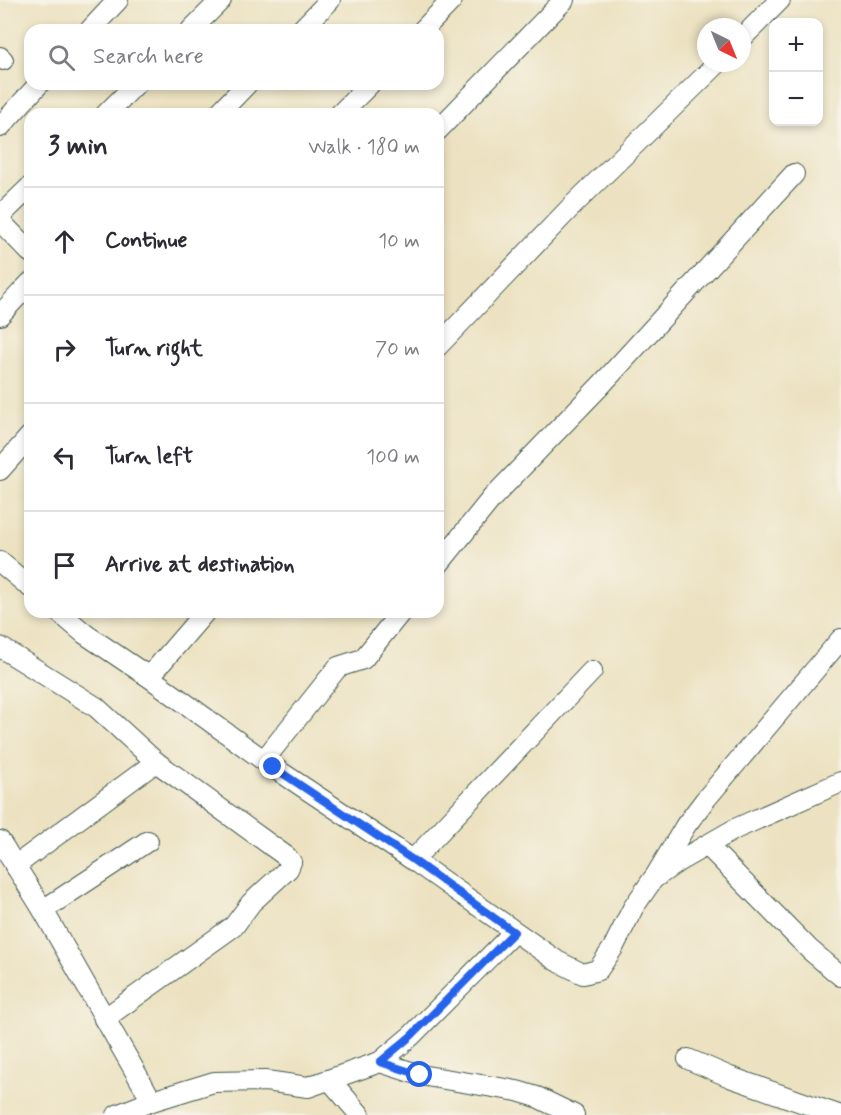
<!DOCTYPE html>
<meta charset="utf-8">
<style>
:root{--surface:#fff;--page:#f7f7f7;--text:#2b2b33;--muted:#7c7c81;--line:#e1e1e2}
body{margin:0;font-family:Mynerve,sans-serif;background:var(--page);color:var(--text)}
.controls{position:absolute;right:18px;top:18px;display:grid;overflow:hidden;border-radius:12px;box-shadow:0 3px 9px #0003}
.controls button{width:54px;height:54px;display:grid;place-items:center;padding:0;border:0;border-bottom:2px solid var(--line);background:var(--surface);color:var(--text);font:30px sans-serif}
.compass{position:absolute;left:697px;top:18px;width:54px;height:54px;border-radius:50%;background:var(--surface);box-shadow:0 3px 9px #0003;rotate:137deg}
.stop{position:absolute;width:18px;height:18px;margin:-14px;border:4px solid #2563eb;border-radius:50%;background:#fff}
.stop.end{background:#2563eb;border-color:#fff;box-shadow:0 2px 6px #0008}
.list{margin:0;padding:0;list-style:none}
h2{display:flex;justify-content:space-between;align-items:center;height:78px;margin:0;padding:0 24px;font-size:26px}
h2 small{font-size:20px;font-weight:400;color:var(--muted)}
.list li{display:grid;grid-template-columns:39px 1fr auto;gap:18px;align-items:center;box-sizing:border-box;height:108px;padding:0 24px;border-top:2px solid var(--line)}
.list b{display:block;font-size:22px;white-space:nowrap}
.list em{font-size:20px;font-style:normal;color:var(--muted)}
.icon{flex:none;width:33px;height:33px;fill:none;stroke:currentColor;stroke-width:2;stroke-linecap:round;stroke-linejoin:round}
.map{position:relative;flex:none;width:841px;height:1115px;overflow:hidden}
.search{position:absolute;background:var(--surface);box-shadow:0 3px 9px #0003;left:24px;top:24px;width:420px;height:66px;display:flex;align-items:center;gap:15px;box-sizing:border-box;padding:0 21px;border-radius:18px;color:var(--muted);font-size:22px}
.panel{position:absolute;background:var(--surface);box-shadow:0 3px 9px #0003;left:24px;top:108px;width:420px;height:510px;border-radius:18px}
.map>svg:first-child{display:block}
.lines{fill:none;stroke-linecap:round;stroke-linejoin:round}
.minor-casing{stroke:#3e5649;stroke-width:22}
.minor{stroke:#fff;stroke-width:20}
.route{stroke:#2563eb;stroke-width:8}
</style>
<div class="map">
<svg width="841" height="1115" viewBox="0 0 841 1115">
<rect width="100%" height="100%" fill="#f7f3e8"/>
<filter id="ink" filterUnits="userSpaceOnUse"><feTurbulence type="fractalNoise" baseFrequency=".0167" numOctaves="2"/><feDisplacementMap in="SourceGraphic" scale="12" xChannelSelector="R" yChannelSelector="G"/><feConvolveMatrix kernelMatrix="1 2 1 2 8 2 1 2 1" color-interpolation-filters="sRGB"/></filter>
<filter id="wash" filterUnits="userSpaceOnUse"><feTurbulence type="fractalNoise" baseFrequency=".008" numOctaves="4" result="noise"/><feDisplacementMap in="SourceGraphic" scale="24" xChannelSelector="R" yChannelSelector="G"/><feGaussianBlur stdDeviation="1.35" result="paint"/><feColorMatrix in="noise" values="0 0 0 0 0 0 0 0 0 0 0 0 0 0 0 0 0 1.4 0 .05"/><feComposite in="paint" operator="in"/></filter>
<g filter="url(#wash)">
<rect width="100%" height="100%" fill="#ece2c1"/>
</g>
<g filter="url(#ink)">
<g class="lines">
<defs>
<g id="minor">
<path d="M90 30 118 0"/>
<path d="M191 30 221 0"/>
<path d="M301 30 330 0"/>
<path d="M423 30 452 0"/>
<path d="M742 38 780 0"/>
<path d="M0 57 3 60"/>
<path d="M106 114 136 84"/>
<path d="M218 114 247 84"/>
<path d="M340 114 370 84"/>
<path d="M0 127 39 84"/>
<path d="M438 130 564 0"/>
<path d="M0 216 30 187"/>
<path d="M0 221 30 252"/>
<path d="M0 315 30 283"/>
<path d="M438 346 572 206 718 63"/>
<path d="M0 470 30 436"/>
<path d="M0 562 30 587"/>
<path d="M438 565 492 498 602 384 794 174"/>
<path d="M59 612 85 634 149 677 273 767 413 860 557 961 583 974 598 970 613 948 633 908 653 879 679 861 735 829 841 782"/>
<path d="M0 647 96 707 156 762 287 857 291 862 288 869 251 903 234 926 104 1019"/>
<path d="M149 677 205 612"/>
<path d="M264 760 338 667 363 659 401 612"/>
<path d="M0 841 43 910 152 1101"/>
<path d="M707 845 810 950 841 976"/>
<path d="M413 860 592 671"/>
<path d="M15 866 156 762"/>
<path d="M656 875 686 825 705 800 841 639"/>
<path d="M43 910 148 841"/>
<path d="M688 1059 730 1077 838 1115"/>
<path d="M380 1062 420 1075 517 1091 537 1097 574 1115"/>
<path d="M330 1080 360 1115"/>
<path d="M117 1115 152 1101 214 1082 266 1081 308 1087 380 1062 411 1036 514 932"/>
</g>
</defs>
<use href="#minor" class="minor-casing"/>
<use href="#minor" class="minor"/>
</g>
</g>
<g class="lines" filter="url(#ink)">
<path class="route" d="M273 767 413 860 514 932 411 1036 380 1062 420 1075"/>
</g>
</svg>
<div class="controls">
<button>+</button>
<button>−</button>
</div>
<svg class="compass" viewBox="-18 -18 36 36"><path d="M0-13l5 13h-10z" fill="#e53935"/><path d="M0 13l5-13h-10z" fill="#7c7c81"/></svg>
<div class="stop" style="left:420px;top:1075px"></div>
<div class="stop end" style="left:273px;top:767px"></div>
<div class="search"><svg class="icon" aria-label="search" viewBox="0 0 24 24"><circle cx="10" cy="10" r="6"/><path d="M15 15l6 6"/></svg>Search here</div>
<section class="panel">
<h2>3 min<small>Walk · 180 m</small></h2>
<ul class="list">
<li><svg class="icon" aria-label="ahead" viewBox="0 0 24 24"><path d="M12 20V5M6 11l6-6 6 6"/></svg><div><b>Continue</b></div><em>10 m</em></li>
<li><svg class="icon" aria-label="right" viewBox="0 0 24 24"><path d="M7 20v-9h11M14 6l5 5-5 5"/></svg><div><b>Turn right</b></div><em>70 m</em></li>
<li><svg class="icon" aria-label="left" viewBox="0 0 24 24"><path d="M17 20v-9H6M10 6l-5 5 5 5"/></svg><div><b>Turn left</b></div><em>100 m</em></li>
<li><svg class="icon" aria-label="arrive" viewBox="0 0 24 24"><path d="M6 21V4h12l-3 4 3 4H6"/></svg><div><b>Arrive at destination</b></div></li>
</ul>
</section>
</div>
